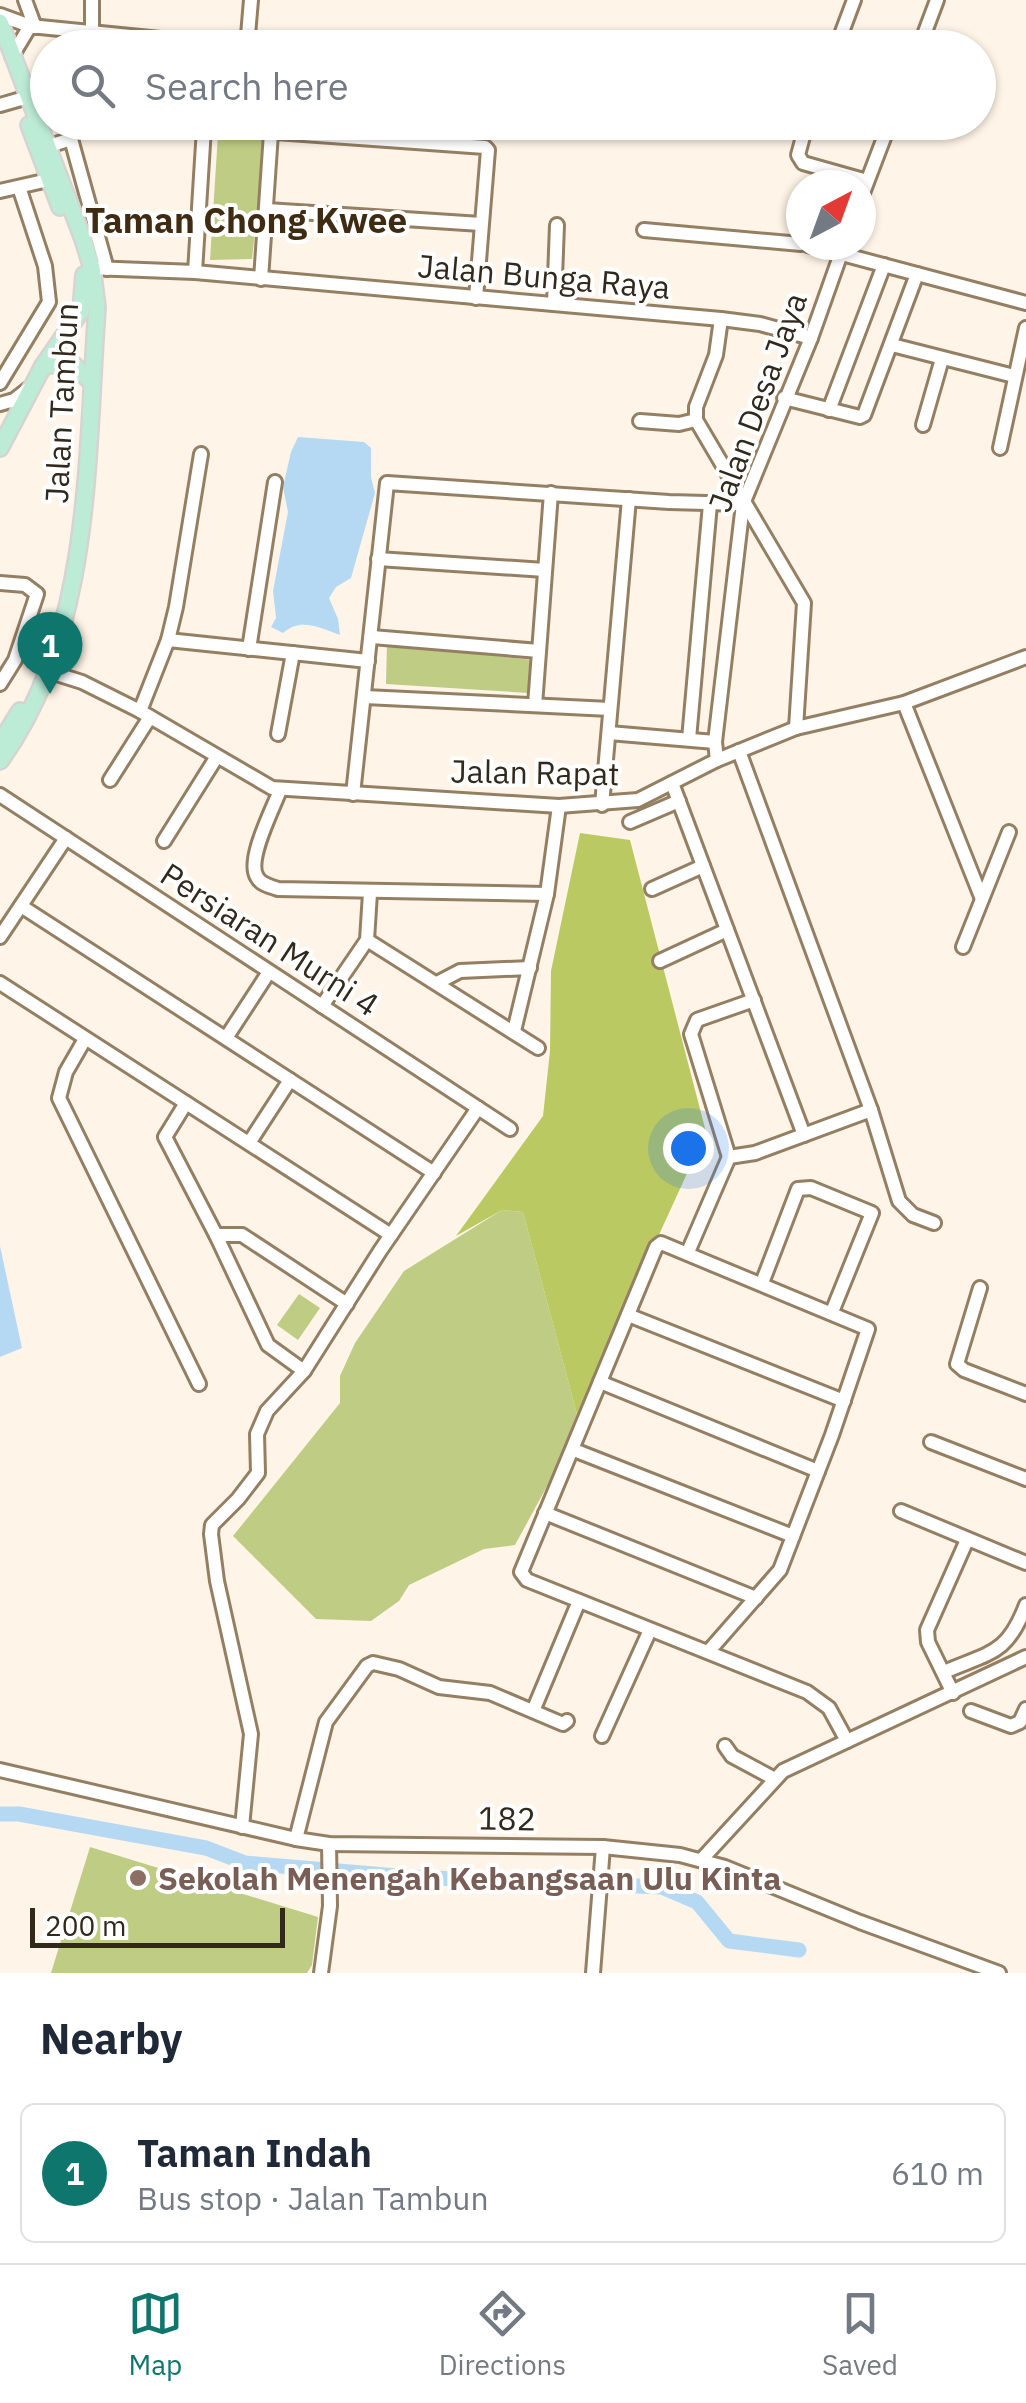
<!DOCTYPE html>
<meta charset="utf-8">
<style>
:root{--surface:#fff;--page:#f2f2f3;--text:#1f2937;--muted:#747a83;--line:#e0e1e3;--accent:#0f766e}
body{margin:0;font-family:"IBM Plex Sans",sans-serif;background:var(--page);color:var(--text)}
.compass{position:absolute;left:786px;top:170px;width:90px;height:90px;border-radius:50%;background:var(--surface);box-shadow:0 2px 8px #0004;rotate:41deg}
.scale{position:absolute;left:30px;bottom:25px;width:255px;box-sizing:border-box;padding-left:10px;border:5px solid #32291d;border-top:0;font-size:28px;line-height:35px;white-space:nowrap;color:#32291d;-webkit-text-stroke:8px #fff;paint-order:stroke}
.you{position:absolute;left:688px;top:1148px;width:35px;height:35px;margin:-25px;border:8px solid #fff;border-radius:50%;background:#1a73e8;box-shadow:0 0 0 15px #1a73e833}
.badge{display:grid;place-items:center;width:65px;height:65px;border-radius:50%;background:var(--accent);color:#fff;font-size:32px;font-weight:700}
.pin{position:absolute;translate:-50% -82px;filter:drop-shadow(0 2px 5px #0008)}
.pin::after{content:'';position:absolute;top:52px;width:35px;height:30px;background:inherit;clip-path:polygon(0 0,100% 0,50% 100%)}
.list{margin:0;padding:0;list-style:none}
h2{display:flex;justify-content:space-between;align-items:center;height:130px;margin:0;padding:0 40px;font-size:42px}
h2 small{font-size:32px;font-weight:400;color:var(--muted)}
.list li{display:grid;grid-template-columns:65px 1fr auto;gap:30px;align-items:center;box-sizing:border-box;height:140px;margin:0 20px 20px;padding:0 20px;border:2px solid var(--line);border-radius:15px}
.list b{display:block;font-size:38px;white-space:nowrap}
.list p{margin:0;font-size:32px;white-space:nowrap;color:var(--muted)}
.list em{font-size:32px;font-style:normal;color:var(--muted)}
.icon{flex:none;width:55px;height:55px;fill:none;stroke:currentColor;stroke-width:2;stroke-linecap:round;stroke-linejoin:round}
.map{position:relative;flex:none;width:1026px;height:1973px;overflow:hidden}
.search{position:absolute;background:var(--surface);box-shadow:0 2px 8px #0004;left:30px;right:30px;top:30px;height:110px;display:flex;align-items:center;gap:25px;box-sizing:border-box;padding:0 35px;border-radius:55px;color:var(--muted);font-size:38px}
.sheet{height:290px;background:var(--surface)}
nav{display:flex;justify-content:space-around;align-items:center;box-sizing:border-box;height:140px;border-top:2px solid var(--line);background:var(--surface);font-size:28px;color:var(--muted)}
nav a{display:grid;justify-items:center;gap:5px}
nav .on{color:var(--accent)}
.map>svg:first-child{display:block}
.green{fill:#bfcc83}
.forest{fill:#bac962}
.water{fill:#b6d9f3}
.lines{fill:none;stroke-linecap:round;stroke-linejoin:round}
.river{stroke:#b6d9f3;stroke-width:15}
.minor-casing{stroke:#957f63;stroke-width:18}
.major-casing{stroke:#d6d4d2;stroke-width:20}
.minor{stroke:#fff;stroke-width:12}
.major{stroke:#bdecd6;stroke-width:15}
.education-dot{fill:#8d6e63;stroke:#fff;stroke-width:4}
.labels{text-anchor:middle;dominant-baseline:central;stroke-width:8;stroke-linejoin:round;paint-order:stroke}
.street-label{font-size:32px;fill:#32291d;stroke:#fff}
.education-label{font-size:32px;font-weight:bold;fill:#785e54;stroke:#fff;text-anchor:start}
.neighbourhood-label{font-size:35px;font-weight:bold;fill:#3e2b11;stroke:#fff}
</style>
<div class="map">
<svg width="1026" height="1973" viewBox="0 0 1026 1973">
<rect width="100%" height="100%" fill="#fef4e7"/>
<g class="green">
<path d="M218 134 266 137 252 259 210 260Z"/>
<path d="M387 643 532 660 528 693 386 684Z"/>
<path d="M502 1210 523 1212 577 1414 552 1477 515 1545 484 1549 409 1585 399 1601 371 1621 316 1619 233 1536 340 1403V1376L355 1343 404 1271Z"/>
<path d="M299 1294 320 1308 298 1340 277 1325Z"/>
<path d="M90 1847 318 1917 312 1965 307 1973H51Z"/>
</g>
<path class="forest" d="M580 833 630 840 706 1132 577 1414 523 1212 502 1210 456 1236 543 1116 550 1051 551 971Z"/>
<g class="water">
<path d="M298 437 364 442 371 448V477L375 493 351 578 336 587 329 598 338 619 340 635C320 628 301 617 283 633L271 627 276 618 273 591 288 512 283 487 291 452Z"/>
<path d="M0 1246 22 1348 0 1357Z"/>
</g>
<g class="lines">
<path class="river" d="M0 1814H19L206 1848 245 1863 409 1877 662 1887 697 1902 729 1941 799 1950"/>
<defs>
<g id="minor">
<path d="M25 0 35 27"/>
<path d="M0 15 30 26 251 48"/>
<path d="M92 30V0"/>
<path d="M247 47 251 0"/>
<path d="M836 48 854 0"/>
<path d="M919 48 937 0"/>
<path d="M12 56 30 26"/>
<path d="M0 105 28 97"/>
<path d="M134 122 485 147 488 150 476 298"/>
<path d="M807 122 798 155 803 163 867 181"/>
<path d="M71 139 78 127 97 122"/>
<path d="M40 149 71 139 107 269"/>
<path d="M0 191 57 178"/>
<path d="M861 198 890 122"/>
<path d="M267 210 481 224"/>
<path d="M644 230 801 244"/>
<path d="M808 245 1026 303"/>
<path d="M92 268 195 272 721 319 760 324 811 338"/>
<path d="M195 272 204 128"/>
<path d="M261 279 271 133"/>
<path d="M554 304 557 225"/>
<path d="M721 319 716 355 696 407V420L804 603 796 728"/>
<path d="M892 345 1014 376"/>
<path d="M0 383 49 302 45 266 19 187"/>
<path d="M784 398 860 417 864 415 917 274"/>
<path d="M0 404 14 400 32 386"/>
<path d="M829 410 884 265"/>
<path d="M640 421 679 424 696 420"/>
<path d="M923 425 942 359"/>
<path d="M1000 448 1026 328"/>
<path d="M378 559 545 570"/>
<path d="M0 583 25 585 37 594 15 660 0 684"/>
<path d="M372 637 539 651"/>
<path d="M168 640 368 661"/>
<path d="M249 649 275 482"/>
<path d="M47 671 82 682 140 711 272 788 559 806 638 800 717 760 796 728 904 703 1026 657"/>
<path d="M365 697 610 709"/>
<path d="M904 703 982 899"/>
<path d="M535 705 551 493"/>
<path d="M140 711 168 640 176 607 201 454"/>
<path d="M609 733 715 742"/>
<path d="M278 734 293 653"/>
<path d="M689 739 710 504"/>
<path d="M739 751 871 1110 899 1201 913 1215 934 1223"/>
<path d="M717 760 715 742 743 504 811 338 844 245"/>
<path d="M110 780 150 717"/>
<path d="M672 783 804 1135"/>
<path d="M280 790C273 809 246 860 257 877 261 885 270 886 278 889L547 894"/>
<path d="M353 794 387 483 669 502 743 504"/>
<path d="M0 795 510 1129"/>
<path d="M602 805 629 499"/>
<path d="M630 822 679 801"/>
<path d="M164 841 216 758"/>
<path d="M652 889 703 866"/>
<path d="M21 906 434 1173"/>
<path d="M0 937 66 838"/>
<path d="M367 940 538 1048"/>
<path d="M963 947 1009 832"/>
<path d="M660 961 727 930"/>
<path d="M0 983 391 1235"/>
<path d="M437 983 460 971 530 968"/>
<path d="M322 1006 367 940 370 893"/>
<path d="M514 1031 547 894 559 806"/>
<path d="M226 1038 269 972"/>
<path d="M85 1039 66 1072 59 1098 199 1384"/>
<path d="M186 1103 165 1137 216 1235H242L347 1304"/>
<path d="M249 1143 290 1080"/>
<path d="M729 1157 691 1034 697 1020 754 1000"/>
<path d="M729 1157 755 1153 871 1110"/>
<path d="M216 1235 268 1345 304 1371"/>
<path d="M688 1252 729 1157"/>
<path d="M762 1283 798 1189 811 1188 872 1213 832 1312"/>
<path d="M980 1288 957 1364 964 1370 1026 1394"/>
<path d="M628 1315 844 1401"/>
<path d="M600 1382 818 1471"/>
<path d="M931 1442 1026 1479"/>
<path d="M574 1450 793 1536"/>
<path d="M901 1511 1026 1563"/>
<path d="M545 1513 756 1598"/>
<path d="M708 1652 780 1570 832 1435 868 1329 661 1243 656 1247 521 1572 527 1580 807 1692 829 1708 847 1741"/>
<path d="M944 1672C990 1652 1007 1655 1026 1605"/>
<path d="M953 1693 928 1642 927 1630 967 1540"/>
<path d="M533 1711 579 1601"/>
<path d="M971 1711 1011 1726 1020 1722 1026 1709"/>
<path d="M602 1736 650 1630"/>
<path d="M725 1746 732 1756 773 1778"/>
<path d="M0 1770 296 1839 329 1844 603 1847 680 1855 725 1867 860 1922 999 1973"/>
<path d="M242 1827 251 1734 217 1581 211 1534 212 1525 238 1499 258 1473 257 1434 267 1411 304 1371 380 1251 478 1108"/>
<path d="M296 1839 326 1722 367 1666 373 1663 399 1669 439 1687 490 1693 563 1724 567 1721"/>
<path d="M702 1859 783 1771 1026 1657"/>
<path d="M321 1973 330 1906 329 1844"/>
<path d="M593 1973 603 1847"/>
</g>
<g id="major">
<path d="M0 22 83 239 92 268 97 307C86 459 93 632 0 761"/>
<path d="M29 125 60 207"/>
<path d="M43 366 71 362 91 382"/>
<path d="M0 448 43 366 81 311 84 275"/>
<path d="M0 743 20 711"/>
</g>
</defs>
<use href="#minor" class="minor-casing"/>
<use href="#major" class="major-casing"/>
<use href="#minor" class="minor"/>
<use href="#major" class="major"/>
</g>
<circle class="education-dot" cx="138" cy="1878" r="10"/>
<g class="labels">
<g class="street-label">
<text transform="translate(544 276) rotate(5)">Jalan Bunga Raya</text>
<text transform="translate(757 402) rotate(-70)">Jalan Desa Jaya</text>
<text transform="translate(61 403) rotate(-87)">Jalan Tambun</text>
<text transform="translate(535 772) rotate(1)">Jalan Rapat</text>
<text transform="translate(270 939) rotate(33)">Persiaran Murni 4</text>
<text transform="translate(507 1818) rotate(1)">182</text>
</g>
<g class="education-label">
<text x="158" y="1878">Sekolah Menengah Kebangsaan Ulu Kinta</text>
</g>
<g class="neighbourhood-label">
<text x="246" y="220">Taman Chong Kwee</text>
</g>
</g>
</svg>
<svg class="compass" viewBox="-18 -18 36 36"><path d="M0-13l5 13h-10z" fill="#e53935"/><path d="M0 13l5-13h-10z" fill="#747a83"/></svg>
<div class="scale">200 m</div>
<div class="you"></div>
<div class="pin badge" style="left:50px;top:694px">1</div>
<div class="search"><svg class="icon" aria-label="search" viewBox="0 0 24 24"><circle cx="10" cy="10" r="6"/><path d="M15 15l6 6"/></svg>Search here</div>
</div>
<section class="sheet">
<h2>Nearby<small></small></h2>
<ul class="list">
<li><span class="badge">1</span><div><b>Taman Indah</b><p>Bus stop · Jalan Tambun</p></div><em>610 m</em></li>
</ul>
</section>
<nav>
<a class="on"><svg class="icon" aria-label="map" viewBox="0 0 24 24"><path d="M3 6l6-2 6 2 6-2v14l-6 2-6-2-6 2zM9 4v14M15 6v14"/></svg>Map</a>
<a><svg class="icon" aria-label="directions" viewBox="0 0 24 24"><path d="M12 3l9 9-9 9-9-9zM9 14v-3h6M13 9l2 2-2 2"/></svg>Directions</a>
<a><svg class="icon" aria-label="saved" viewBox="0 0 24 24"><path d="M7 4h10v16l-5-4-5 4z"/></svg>Saved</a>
</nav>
